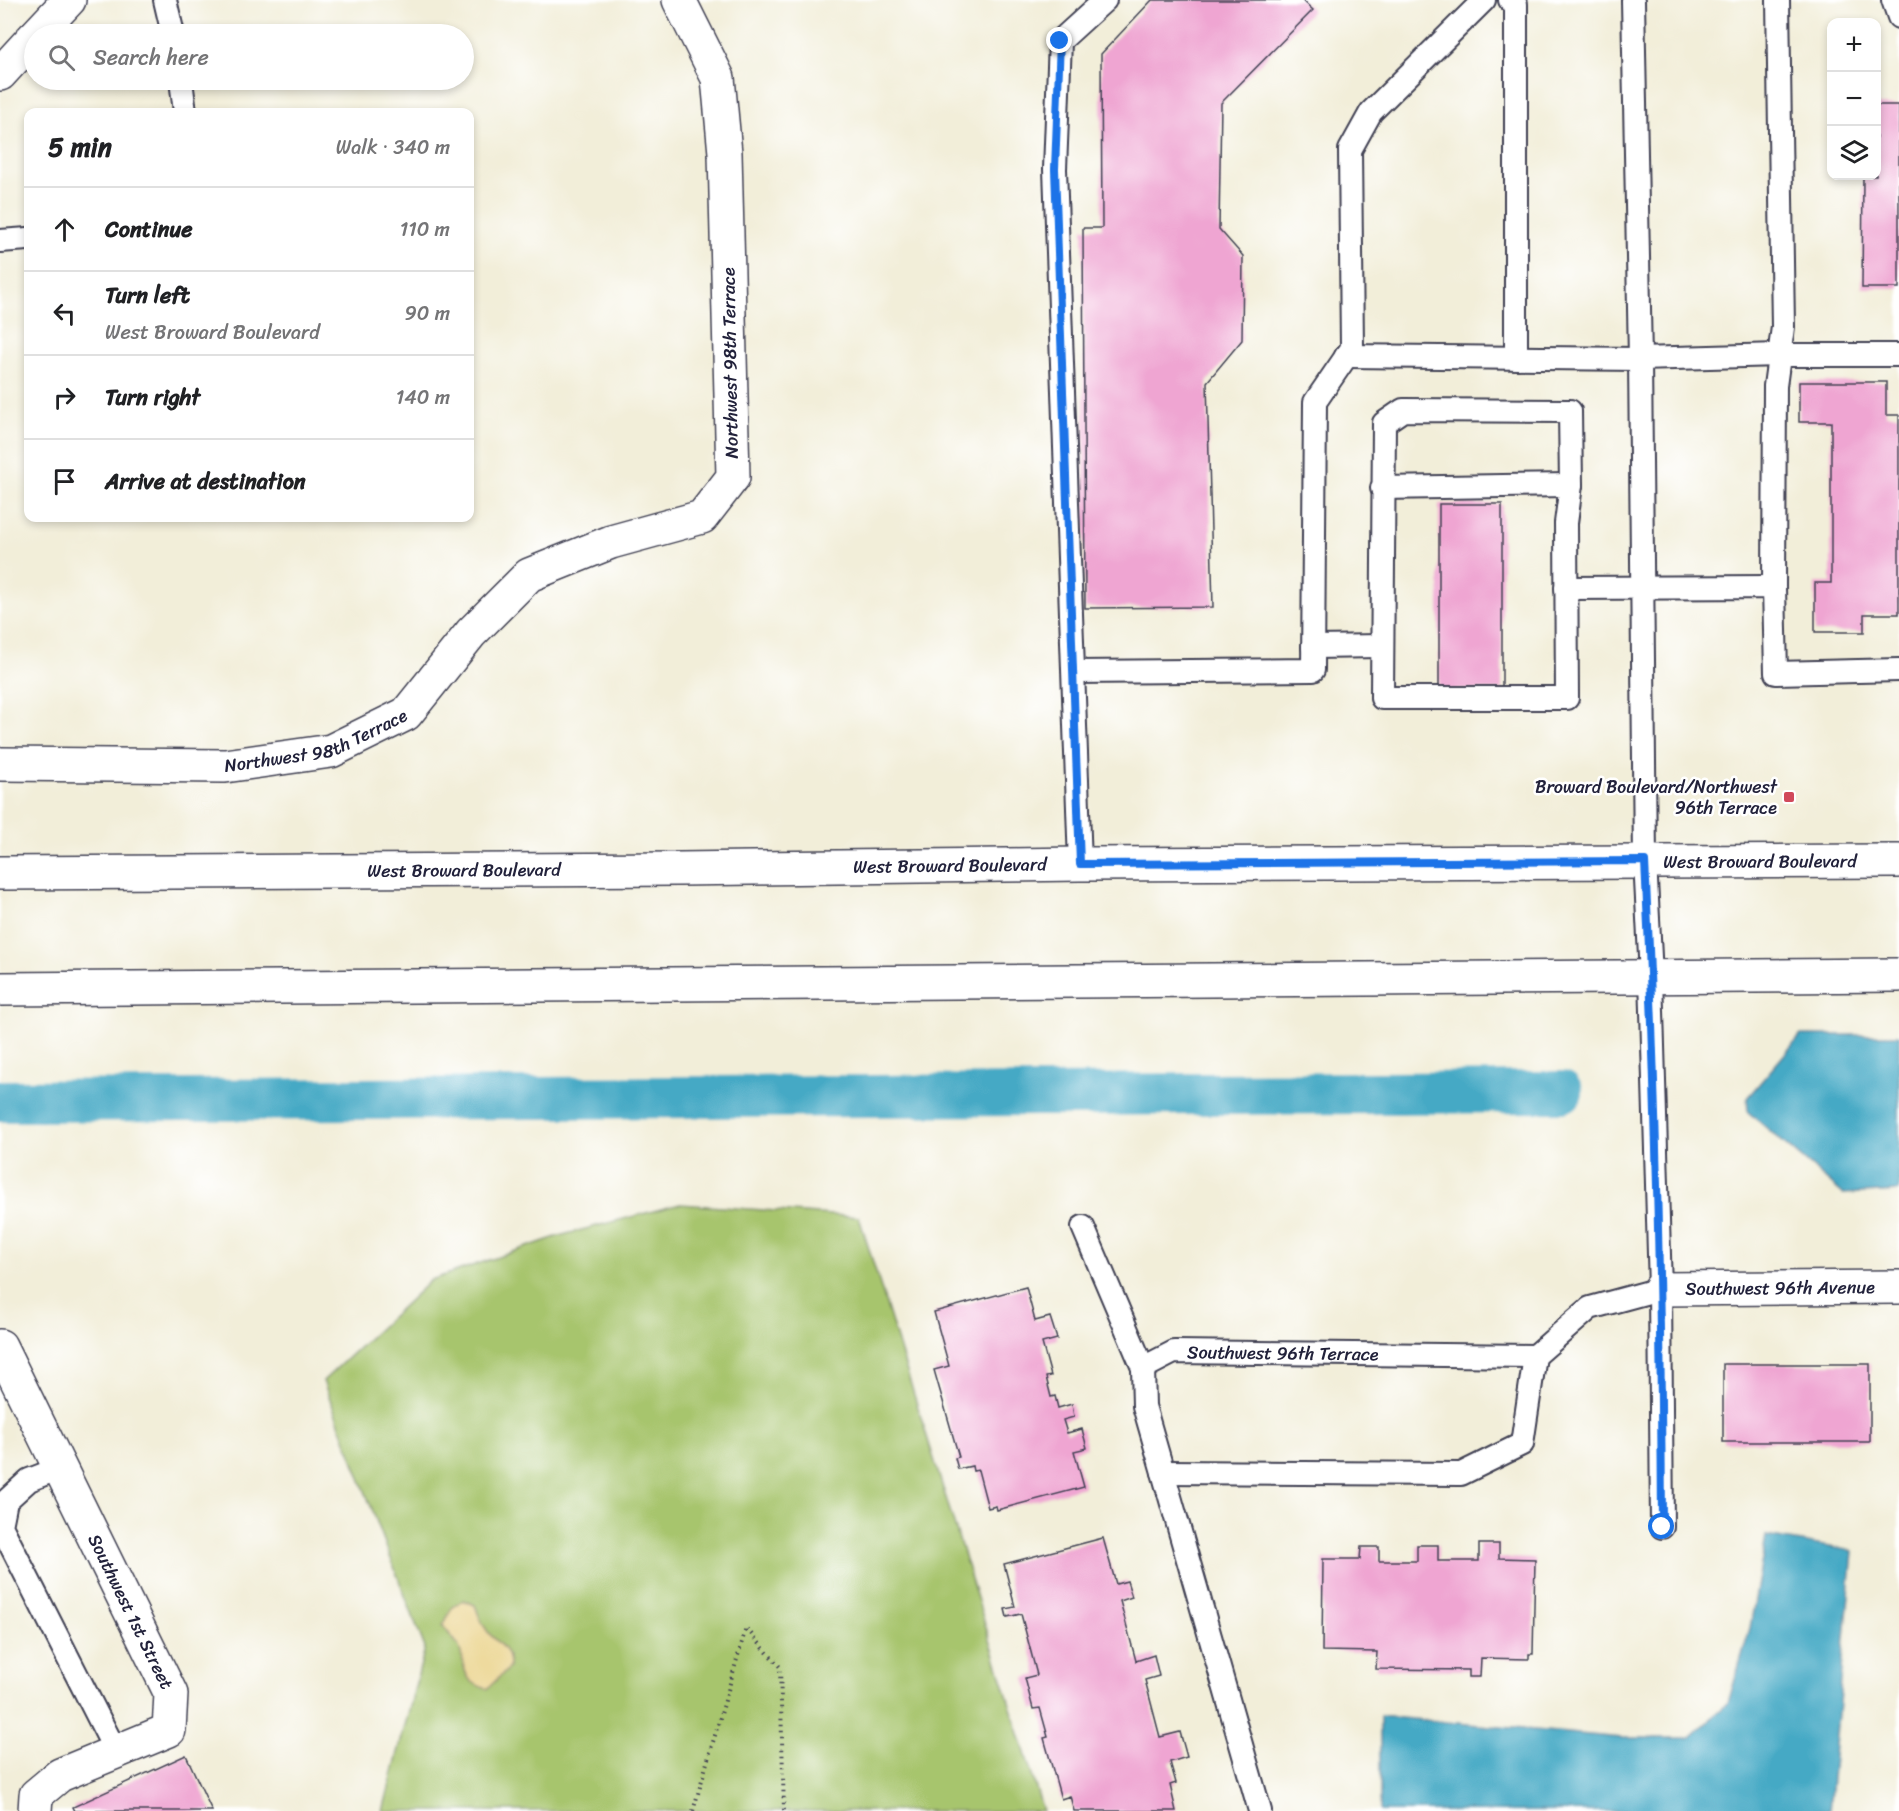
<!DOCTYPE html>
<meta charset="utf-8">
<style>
:root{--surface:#fff;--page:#f2f2f2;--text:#202124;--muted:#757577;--line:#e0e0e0}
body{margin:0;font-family:Sriracha,sans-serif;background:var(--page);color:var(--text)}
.controls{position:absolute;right:18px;top:18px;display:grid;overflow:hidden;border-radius:12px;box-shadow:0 3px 9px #0003}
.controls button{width:54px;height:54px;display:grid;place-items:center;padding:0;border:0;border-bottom:2px solid var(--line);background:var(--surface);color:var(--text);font:30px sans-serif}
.stop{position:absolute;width:18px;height:18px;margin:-14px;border:4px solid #1a73e8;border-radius:50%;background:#fff}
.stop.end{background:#1a73e8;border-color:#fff;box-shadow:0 2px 6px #0008}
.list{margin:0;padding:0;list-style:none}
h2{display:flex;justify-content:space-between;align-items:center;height:78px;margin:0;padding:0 24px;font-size:26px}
h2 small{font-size:20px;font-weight:400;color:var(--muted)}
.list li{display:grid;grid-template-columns:39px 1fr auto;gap:18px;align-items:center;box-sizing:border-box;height:84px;padding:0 24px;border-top:2px solid var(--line)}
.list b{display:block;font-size:22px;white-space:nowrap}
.list p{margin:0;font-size:20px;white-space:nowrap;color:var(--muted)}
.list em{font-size:20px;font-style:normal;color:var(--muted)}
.icon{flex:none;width:33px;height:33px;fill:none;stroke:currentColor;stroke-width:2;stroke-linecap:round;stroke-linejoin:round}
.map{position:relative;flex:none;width:1899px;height:1811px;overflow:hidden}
.search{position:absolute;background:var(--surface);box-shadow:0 3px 9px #0003;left:24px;top:24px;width:450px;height:66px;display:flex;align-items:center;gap:15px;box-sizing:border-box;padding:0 21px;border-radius:33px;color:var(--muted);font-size:22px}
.panel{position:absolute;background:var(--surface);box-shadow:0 3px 9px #0003;left:24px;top:108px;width:450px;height:414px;border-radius:12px}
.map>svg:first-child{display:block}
.green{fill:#a7c56d;stroke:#647454;stroke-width:1.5}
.sand{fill:#eeda9e;stroke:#887e6c;stroke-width:1.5}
.water{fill:#45a9c5;stroke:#346680;stroke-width:1.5}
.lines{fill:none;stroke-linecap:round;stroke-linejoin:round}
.canal{stroke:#45a9c5;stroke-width:42}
.building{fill:#efa5d2}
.service-casing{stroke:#414153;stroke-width:26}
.minor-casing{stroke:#414153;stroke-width:36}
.primary-casing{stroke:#414153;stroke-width:36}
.path{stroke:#414153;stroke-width:4;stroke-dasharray:1.5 4.5;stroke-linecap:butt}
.service{stroke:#fff;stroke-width:22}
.minor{stroke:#fff;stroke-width:33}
.primary{stroke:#fff;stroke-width:33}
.route{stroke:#1a73e8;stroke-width:8}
.poi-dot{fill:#d1495b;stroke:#fff;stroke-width:2}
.labels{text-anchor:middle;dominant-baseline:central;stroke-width:5;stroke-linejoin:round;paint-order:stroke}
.street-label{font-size:18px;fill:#22223b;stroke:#fff}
.poi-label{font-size:18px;fill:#22223b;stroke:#fff;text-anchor:end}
</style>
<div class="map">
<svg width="1899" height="1811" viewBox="0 0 1899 1811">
<rect width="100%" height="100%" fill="#fff"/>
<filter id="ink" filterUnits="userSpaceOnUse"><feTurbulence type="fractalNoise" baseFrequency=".0167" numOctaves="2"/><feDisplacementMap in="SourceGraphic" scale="12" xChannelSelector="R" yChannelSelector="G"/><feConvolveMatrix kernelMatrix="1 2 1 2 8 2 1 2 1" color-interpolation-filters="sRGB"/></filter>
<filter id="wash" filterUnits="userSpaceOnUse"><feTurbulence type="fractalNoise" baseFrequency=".008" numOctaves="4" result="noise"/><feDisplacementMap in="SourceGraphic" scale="24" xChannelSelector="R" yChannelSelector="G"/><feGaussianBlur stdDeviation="1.35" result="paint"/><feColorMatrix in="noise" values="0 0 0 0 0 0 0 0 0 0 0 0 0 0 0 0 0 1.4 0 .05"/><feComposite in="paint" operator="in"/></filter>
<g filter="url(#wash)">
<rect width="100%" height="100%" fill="#f2eed9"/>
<path class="green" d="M680 1204 859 1217 1043 1811H383L425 1648 323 1381 431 1280 559 1236Z"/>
<path class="sand" d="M463 1600 475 1605C478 1614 482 1624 488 1632 498 1645 510 1648 509 1668L487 1689C458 1680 468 1667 458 1645 454 1639 448 1633 443 1626L452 1608Z"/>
<g class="water">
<path d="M1801 1035H1899V1191L1843 1194 1748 1112 1747 1098Z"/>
<path d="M1766 1536 1853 1551 1829 1811H1380V1716L1623 1738H1690L1728 1703 1750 1628Z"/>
</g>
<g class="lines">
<path class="canal" d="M0 1101 1562 1092"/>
</g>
<g id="blocks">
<g class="building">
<path d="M1152 0H1302L1313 10 1221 103 1219 229 1243 256 1242 340 1207 382 1213 607 1085 608 1083 228H1102L1101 54Z"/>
<path d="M1876 105H1899V288H1862L1863 176H1876Z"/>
<path d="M1799 382H1886V415H1899V614H1864V632H1815V583H1831V422H1799Z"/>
<rect x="1439" y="504" width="63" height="186"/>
<path d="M1026 1287 1035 1321 1050 1317 1057 1339 1042 1343 1051 1376 1046 1377 1051 1397 1055 1396 1058 1408 1072 1404 1074 1417 1063 1420 1067 1433 1082 1429 1087 1448 1074 1451 1084 1487 997 1510 996 1506 988 1508 978 1470 973 1471 972 1466 958 1469 955 1458 959 1457 934 1370 949 1366 934 1312Z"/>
<rect x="1723" y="1364" width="147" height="78"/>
<path d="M1103 1538 1116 1584 1127 1581 1132 1597 1120 1601 1136 1661 1154 1655 1159 1676 1145 1680 1160 1737 1180 1732 1187 1757 1170 1762 1176 1783 1170 1785 1176 1811H1074L1070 1796 1061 1799 1044 1738 1048 1737 1040 1708 1033 1709 1025 1678 1037 1675 1021 1614 1007 1617 1005 1609 1015 1607 1004 1564Z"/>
<path d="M1479 1544H1499V1558L1535 1559 1533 1654H1529V1659L1481 1658 1480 1677H1469V1670L1376 1669 1377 1652 1322 1651 1323 1559H1360L1361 1547H1379V1561H1417V1545H1438V1561H1479Z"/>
<path d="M186 1755 212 1811H75L73 1807Z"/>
</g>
</g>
</g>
<g filter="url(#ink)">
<use href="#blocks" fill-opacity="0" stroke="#414153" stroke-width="1.5"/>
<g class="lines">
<defs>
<g id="service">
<path d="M165 0 173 34"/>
<path d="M1510 0 1516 4V358"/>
<path d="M1633 0 1640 359 1645 861 1651 976 1660 1289 1662 1527"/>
<path d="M1893 0 1899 17"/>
<path d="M181 80 185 112"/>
<path d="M0 241 28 239"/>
<path d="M1346 356 1640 359 1779 355H1899"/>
<path d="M1403 410 1570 411 1571 485 1566 523 1567 698H1382L1384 423Z"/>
<path d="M1382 488 1571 485"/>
<path d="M1774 587 1775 386 1783 327 1778 0"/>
<path d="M1566 588 1774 587 1776 673 1899 670"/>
<path d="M1313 647 1382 646"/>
<path d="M1074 672 1313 670 1315 402 1352 348 1350 150 1371 112 1484 0"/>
<path d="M1080 864 1055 169 1060 41 1105 0"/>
<path d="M1083 1227 1143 1368"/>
<path d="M60 1468 29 1480 6 1501 1 1526 116 1752"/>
<path d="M1163 1472 1461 1474 1522 1444 1535 1356"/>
<path id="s1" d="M1260 1811 1144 1406 1143 1368 1174 1352 1535 1356 1590 1308 1660 1289"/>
</g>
<g id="minor">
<path d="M37 34 69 0"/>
<path d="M0 74 34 37"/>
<path id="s2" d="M0 764 225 766 331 751 406 714 471 633 529 575 611 542 702 517 733 477 725 153 718 78 679 0"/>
<path id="s3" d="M1660 1289 1899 1287"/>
<path id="s4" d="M0 1346 171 1694 169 1730 60 1775 36 1795 35 1811"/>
</g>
<g id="primary">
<path id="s5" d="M0 873 680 869 1080 864 1899 861"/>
<path d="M0 989 1899 975"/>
</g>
</defs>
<use href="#service" class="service-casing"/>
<use href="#minor" class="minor-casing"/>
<use href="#primary" class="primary-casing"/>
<path class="path" d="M693 1811 746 1628 780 1667 784 1811"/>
<use href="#service" class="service"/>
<use href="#minor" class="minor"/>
<use href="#primary" class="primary"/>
</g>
</g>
<g class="lines" filter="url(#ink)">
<path class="route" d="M1060 41 1055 169 1080 864 1645 861C1656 1083 1661 1305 1662 1527"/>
</g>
<rect class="poi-dot" x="1783" y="791" width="12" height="12" rx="3"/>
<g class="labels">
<g class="street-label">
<text transform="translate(730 363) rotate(-91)">Northwest 98th Terrace</text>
<text stroke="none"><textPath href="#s2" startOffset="320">Northwest 98th Terrace</textPath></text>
<text stroke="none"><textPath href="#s5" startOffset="1760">West Broward Boulevard</textPath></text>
<text stroke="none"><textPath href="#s5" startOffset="950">West Broward Boulevard</textPath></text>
<text stroke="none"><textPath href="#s5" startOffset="464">West Broward Boulevard</textPath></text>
<text stroke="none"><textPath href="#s3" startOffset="120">Southwest 96th Avenue</textPath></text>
<text stroke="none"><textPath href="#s1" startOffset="603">Southwest 96th Terrace</textPath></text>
<text stroke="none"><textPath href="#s4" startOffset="296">Southwest 1st Street</textPath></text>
</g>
<g class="poi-label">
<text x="1777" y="787">Broward Boulevard/Northwest<tspan x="1777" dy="21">96th Terrace</tspan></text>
</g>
</g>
</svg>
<div class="controls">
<button>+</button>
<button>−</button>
<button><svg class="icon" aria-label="layers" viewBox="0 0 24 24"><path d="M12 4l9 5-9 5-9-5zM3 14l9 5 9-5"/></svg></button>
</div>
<div class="stop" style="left:1662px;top:1527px"></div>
<div class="stop end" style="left:1060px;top:41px"></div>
<div class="search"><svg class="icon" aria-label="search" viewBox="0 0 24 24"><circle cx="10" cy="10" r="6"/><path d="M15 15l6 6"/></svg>Search here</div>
<section class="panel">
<h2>5 min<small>Walk · 340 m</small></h2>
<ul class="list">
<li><svg class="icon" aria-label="ahead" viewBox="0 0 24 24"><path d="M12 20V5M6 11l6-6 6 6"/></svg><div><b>Continue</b></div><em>110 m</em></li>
<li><svg class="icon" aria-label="left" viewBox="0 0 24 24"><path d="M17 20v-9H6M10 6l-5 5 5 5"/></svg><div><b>Turn left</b><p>West Broward Boulevard</p></div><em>90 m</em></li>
<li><svg class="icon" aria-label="right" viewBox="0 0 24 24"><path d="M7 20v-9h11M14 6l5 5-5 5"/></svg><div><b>Turn right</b></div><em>140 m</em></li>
<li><svg class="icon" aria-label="arrive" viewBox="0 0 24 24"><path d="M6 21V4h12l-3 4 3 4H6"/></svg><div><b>Arrive at destination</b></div></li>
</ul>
</section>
</div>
